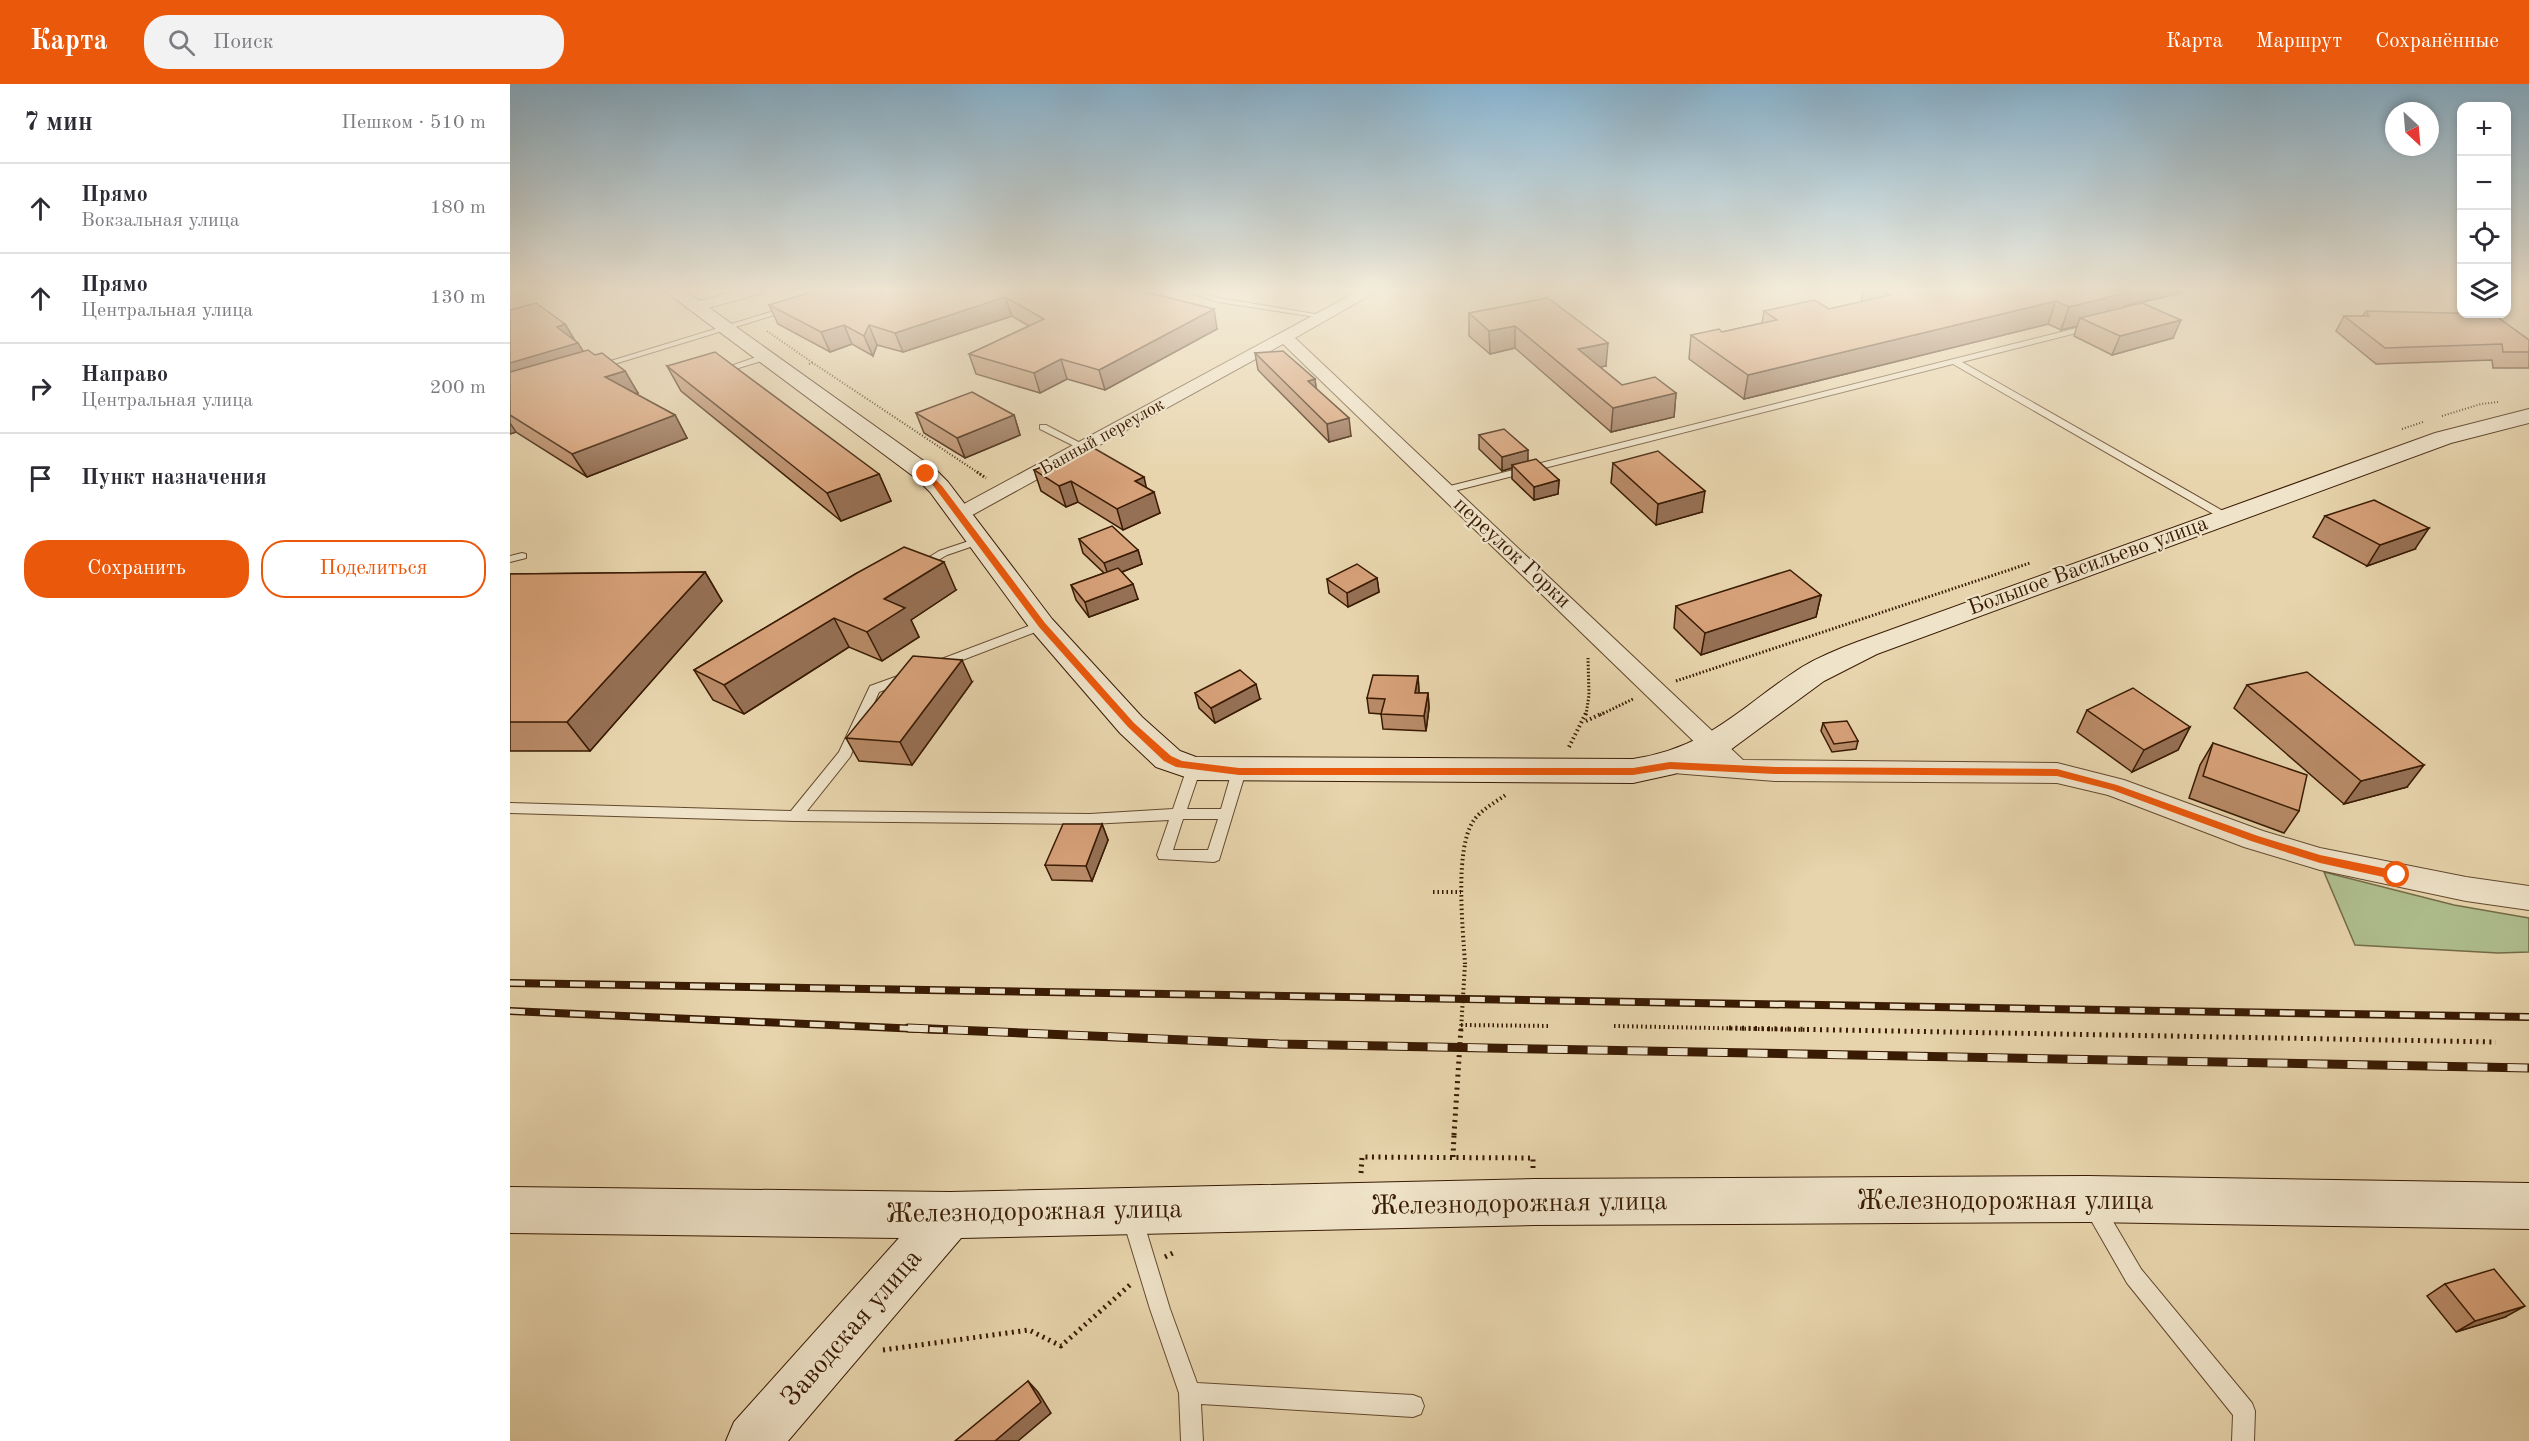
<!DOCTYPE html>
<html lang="ru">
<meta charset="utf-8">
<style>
:root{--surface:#fff;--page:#f2f2f3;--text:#2b2b33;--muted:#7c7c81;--line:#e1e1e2;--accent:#ea580c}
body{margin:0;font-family:"Old Standard TT",serif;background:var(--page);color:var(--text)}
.controls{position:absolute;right:18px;top:18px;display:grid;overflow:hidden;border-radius:12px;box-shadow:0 3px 9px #0003}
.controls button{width:54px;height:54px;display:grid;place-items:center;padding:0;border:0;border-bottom:2px solid var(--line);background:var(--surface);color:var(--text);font:30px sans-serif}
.compass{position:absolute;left:1875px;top:18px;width:54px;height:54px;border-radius:50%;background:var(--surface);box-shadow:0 3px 9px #0003;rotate:154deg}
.stop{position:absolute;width:18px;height:18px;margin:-14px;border:4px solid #ea580c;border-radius:50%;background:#fff}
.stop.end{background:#ea580c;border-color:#fff;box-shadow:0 2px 6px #0008}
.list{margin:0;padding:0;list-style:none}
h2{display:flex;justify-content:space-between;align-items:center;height:78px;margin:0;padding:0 24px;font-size:26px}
h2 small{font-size:20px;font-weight:400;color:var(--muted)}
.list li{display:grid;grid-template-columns:39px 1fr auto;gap:18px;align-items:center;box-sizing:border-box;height:90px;padding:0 24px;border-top:2px solid var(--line)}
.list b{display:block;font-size:22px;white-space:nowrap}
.list p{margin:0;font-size:20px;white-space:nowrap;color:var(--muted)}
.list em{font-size:20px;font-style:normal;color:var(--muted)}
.actions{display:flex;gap:12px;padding:18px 24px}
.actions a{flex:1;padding:14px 0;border:2px solid var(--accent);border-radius:24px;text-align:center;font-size:21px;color:var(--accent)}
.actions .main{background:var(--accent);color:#fff}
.icon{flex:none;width:33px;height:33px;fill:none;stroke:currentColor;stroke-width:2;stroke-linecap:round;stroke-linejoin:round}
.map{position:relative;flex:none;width:2019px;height:1357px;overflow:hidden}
header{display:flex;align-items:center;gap:36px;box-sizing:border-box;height:84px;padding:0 30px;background:var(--accent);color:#fff}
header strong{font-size:28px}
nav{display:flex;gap:33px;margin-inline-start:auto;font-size:21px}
.search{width:420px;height:54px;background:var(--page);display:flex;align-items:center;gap:15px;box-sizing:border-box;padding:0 21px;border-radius:24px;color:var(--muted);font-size:22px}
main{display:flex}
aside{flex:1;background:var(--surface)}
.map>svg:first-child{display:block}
.green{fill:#afbe8e;stroke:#746c48;stroke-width:1.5}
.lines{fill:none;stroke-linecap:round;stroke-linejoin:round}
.lane-casing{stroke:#64492d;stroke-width:2}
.street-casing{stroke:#64492d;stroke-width:2}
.secondary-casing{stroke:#391b03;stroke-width:2}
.path-far3{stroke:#391b03;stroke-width:2;stroke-dasharray:1 2;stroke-linecap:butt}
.path-far2{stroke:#391b03;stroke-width:3;stroke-dasharray:1.5 2;stroke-linecap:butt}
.path-far1{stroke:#391b03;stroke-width:4;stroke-dasharray:1.5 3;stroke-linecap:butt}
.path{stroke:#391b03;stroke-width:5;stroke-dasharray:2 4.5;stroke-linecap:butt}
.lane{fill:#efe3c9;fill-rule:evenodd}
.street{fill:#efe3c9;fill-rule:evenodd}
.secondary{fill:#efe3c9;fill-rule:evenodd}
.rail-far1-casing{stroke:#391b03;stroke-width:8}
.rail-casing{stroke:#391b03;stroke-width:9}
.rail-far1{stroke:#efe3c9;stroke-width:5;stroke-dasharray:15;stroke-linecap:butt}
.rail{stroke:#efe3c9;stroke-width:7;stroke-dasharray:20;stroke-linecap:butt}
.path-bridge-far1{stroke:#391b03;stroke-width:4;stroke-dasharray:1.5 3;stroke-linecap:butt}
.path-bridge{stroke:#391b03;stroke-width:5;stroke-dasharray:2 4.5;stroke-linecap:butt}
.wall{fill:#b88a67;stroke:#391b03;stroke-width:1.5}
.shaded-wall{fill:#967054;stroke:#391b03;stroke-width:1.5}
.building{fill:#d6a078;stroke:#391b03;stroke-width:1.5}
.route{fill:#ea580c}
.labels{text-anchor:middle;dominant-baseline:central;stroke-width:4.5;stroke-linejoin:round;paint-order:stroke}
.far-street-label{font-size:18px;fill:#391b03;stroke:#efe3c9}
.street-label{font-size:22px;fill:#391b03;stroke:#efe3c9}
.near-street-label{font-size:27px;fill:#391b03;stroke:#efe3c9}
</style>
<header>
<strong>Карта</strong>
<div class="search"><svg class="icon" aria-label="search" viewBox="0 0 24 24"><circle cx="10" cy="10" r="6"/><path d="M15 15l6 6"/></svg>Поиск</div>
<nav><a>Карта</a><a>Маршрут</a><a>Сохранённые</a></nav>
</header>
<main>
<aside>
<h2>7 мин<small>Пешком · 510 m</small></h2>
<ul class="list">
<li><svg class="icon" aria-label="ahead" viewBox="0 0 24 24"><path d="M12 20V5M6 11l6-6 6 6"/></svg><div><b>Прямо</b><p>Вокзальная улица</p></div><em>180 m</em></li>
<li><svg class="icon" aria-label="ahead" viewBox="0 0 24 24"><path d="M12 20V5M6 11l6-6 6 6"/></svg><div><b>Прямо</b><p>Центральная улица</p></div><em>130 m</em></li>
<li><svg class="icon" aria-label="right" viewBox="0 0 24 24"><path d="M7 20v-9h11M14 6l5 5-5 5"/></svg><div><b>Направо</b><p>Центральная улица</p></div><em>200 m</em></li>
<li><svg class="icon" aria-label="arrive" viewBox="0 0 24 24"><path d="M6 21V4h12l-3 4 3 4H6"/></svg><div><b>Пункт назначения</b></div></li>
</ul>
<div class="actions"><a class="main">Сохранить</a><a>Поделиться</a></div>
</aside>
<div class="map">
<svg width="2019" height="1357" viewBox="0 0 2019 1357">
<rect width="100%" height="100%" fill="#e7d4ac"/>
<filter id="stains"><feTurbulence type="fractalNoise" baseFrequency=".00333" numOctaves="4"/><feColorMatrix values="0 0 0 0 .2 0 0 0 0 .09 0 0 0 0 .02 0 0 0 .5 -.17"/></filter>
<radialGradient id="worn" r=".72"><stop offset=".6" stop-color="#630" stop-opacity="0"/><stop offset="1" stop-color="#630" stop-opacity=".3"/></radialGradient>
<path class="green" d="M1814 788 1944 821 2019 834V868L1988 869 1845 861Z"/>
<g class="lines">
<defs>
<g id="lane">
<path d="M669 205H680L709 214 817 232 813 234 708 218Z"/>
<path d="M277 223 284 225 88 285 81 283Z"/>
<path d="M1583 240 1587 242 1586 244 1452 278 1720 431V435H1712L1443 280 936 409 931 406 932 404Z"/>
<path d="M255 270 258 271V275L219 287 215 284Z"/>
<path d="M530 341H536L578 363 570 365 530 345Z"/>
<path d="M468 454 472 455V459L437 471 413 485H405L403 483 429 467Z"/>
<path d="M12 469 16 470V474L0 478V472Z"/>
<path d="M532 537 538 541 536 544 429 585 425 586 419 582 421 579Z"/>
<path d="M399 588 403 589 405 592 403 595 369 608 340 673 297 727 580 730 663 725 677 684 684 679 691 684 677 725H711L722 687 729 682 736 687 709 776 704 778 649 775 647 771 659 736 580 740 285 737 0 729V719L281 727 329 668 360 602ZM673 735H708L698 766H663Z"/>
<path d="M1584 1115 1591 1117 1631 1185 1742 1319 1745 1327 1744 1357H1722L1723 1331 1617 1199 1574 1124 1577 1117Z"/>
<path d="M622 1123 629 1126 632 1133 660 1225 687 1299 903 1311 911 1314 914 1322 911 1330 903 1333 691 1320 693 1357H671L669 1309 640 1225 612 1133 615 1126Z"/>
</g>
<g id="street">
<path d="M234 205H259L256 208 184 228 176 223 179 220Z"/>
<path d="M852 205H871L785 254 1233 676 1547 679 1614 696 1753 747 1810 764 1956 793 2019 802V826L1956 817 1810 786 1734 763 1598 711 1547 699 1265 697 1150 688 1146 681 1150 674 1160 672 1201 674 773 260 455 435H441L438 431 441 427Z"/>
</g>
<g id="secondary">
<path d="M152 205H173L425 385 438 398 542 535 632 633 670 667 686 673 1123 675C1200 663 1230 623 1292 583 1309 573 1328 565 1347 558L1925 349 2019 325V339L1941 359 1367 570 1314 597 1212 672 1164 690 1123 699 684 696 646 683 610 649 522 547 420 408 407 395Z"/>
<path d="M1578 1092 2019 1099V1145L1578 1138 1024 1141 451 1154 278 1357H216L224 1338 389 1154 0 1149V1103L440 1108 1024 1095Z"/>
</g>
</defs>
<use href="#lane" class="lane-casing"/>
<use href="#street" class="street-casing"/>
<use href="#secondary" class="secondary-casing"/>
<g class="path-far3">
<path d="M257 247 303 279"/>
<path d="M299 280 303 279 470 390"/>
<path d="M1932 332 1971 320 1988 318"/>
<path d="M1892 345 1913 338"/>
</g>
<g class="path-far2">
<path d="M467 388 476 394"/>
<path d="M1166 597 1520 479"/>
<path d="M1076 631 1079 611 1078 574"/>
<path d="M1090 631 1123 615"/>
</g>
<g class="path-far1">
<path d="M1076 637 1093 629"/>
<path d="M1059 663 1076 629"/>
<path d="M923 808H951"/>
<path d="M955 880C953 845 944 764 964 736 972 725 986 718 997 710"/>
<path d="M951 941 1041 942"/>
<path d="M1104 942 1301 946"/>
</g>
<g class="path">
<path d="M1219 944 1986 958"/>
<path d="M943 1073 944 1051"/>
<path d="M851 1089 852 1073 1023 1074V1084"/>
<path d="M655 1173 665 1168"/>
<path d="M373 1266 519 1246 551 1262 621 1200"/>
</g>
<use href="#lane" class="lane"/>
<use href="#street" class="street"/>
<use href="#secondary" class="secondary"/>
<defs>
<g id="rail-far1">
<path d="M0 899 2019 933"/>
<path d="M0 927 433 946"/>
</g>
<path id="rail" d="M398 944 769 960 2019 984"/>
</defs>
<use href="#rail-far1" class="rail-far1-casing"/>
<use href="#rail" class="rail-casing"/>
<use href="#rail-far1" class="rail-far1"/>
<use href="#rail" class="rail"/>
<path class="path-bridge-far1" d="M951 946 955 880"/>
<path class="path-bridge" d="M944 1051 951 944"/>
</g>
<g class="wall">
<path d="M624 205 707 245 595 306 557 295 530 309 466 290 459 270 519 242 502 232 393 268 367 261 363 272 342 260 320 268 268 240 259 221Z"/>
<path d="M1354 205H1672L1670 209 1614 223 1663 254 1602 271 1564 252 1567 242 1551 246 1538 240 1234 315 1179 275 1181 251 1212 248 1252 239 1254 227 1319 225 1351 218Z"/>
<path d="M1038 214 1096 282 1090 283 1112 301 1166 309 1164 333 1101 348 1005 264 980 270 959 252V229Z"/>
<path d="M0 226 55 240 64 255 73 267 128 309 125 310 165 331 177 354 77 393 6 348 0 350Z"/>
<path d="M1856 227 2019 256V284H1983L1982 276 1866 280 1826 247 1834 232H1853Z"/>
<path d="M745 269 805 295 806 304 841 352 819 358 748 286Z"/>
<path d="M157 282 369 390 381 417 331 437 171 307Z"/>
<path d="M406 329 504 331 510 351 455 374 414 349Z"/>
<path d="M969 351 1018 377 1049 396 1048 410 1024 416 1002 395V384L992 387 969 365Z"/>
<path d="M1103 379 1192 428 1146 441 1101 399Z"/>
<path d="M524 386 636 403 650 429 613 446 568 418 556 423 531 407Z"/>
<path d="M1815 432 1905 465 1857 482 1803 453Z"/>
<path d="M569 455 628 466 632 480 612 488 628 515 579 533 566 516 561 501 594 489 573 469Z"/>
<path d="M195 488 212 517 80 667H0V490Z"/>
<path d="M347 489 446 506 401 536 409 553 372 577 339 563 234 630 203 616 184 586Z"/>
<path d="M867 494 869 508 838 523 819 509 817 495Z"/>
<path d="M1311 511 1306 533 1191 571 1164 544 1166 522Z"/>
<path d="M908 592 909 609H918L919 624 916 647 873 645 871 630 859 629 857 614Z"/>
<path d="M462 598 402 681 349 677 336 654Z"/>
<path d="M1737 601 1897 703 1834 720 1724 624Z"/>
<path d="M685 609 750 615 705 639 689 624Z"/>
<path d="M1577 626 1680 643 1668 666 1622 688 1567 648Z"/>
<path d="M1313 639 1348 657 1346 665 1322 668 1311 647Z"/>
<path d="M1703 659 1789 727 1774 749 1679 714 1690 681Z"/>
<path d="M592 740 598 756 582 797 542 796 535 781Z"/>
<path d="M1935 1200 1995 1233 1946 1248 1917 1212Z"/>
</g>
<g class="shaded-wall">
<path d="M1608 205H1672L1670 209 1614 222 1611 231 1570 234 1567 242 1551 246 1559 223Z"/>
<path d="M495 213 502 232 393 268 385 249Z"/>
<path d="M1546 217 1538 240 1234 315 1238 291Z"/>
<path d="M704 225 707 245 595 306 589 286Z"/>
<path d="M1671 236 1663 254 1602 271 1610 252Z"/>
<path d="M55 240 66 259H68L81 280 0 305V279L47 243Z"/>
<path d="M334 241 342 260 320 268 311 248Z"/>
<path d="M359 241 367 261 363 272 354 252Z"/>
<path d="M1005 242V264L980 270 979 247Z"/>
<path d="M1098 259 1096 282 1067 288 1068 265Z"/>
<path d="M551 275 557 295 530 309 524 289Z"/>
<path d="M115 287 128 309 108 315 95 293Z"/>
<path d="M805 295 807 313 798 297Z"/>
<path d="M1166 309 1164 333 1101 348 1103 324Z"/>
<path d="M165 331 177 354 77 393 62 370Z"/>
<path d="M504 331 510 351 455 374 447 354Z"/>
<path d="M839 334 841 352 819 358 817 340Z"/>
<path d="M0 339 6 348 0 350Z"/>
<path d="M1018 366V380L1002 381V384L992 387V373Z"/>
<path d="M369 390 381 417 331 437 317 409Z"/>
<path d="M634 393 638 411 644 408 650 429 613 446 607 425 625 397Z"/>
<path d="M1049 396 1048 410 1024 416V403Z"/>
<path d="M561 397 568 418 556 423 549 402Z"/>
<path d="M1195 407 1192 428 1146 441 1148 420Z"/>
<path d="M1919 444 1905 465 1857 482 1870 461Z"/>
<path d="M628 466 632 480 599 493 594 479Z"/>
<path d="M434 478 446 506 401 536 409 553 372 577 357 548 374 515Z"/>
<path d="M195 488 212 517 80 667 57 638Z"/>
<path d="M867 494 869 508 838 523 837 509Z"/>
<path d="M623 500 628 515 579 533 575 518Z"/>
<path d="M1311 511 1306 533 1191 571 1195 549Z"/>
<path d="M324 534 339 563 234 630 214 601Z"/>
<path d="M452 576 462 598 402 681 390 658Z"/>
<path d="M908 592 909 607 906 624 905 609Z"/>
<path d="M746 600 750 615 705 639 701 624Z"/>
<path d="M918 609 919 624 916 647 914 632Z"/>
<path d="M1680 643 1668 666 1622 688 1634 666Z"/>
<path d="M1914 681 1897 703 1834 720 1851 697Z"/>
<path d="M592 740 598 756 582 797 576 782Z"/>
<path d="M2015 1222 1995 1233 1946 1248 1965 1237Z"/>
<path d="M518 1297 528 1308 541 1329 508 1357H485Z"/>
</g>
<g class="building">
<path d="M311 205H624L704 225 589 286 551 275 524 289 459 270 534 235 495 213 385 249 359 241 354 252 334 241 311 248 259 221Z"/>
<path d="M1368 205H1612L1620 208 1559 223 1546 217 1238 291 1181 251 1209 245 1212 248 1267 236 1254 227 1304 216 1319 225 1380 211Z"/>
<path d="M1038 214 1098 259 1068 265 1112 301 1145 293 1166 309 1103 324 1005 242 979 247 959 229Z"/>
<path d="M26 219 55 240 47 243 68 259 0 279V226Z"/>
<path d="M1632 219 1671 236 1610 252 1570 234Z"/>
<path d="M1856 227 1983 230 2019 256V268H1993L1992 260 1875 264 1834 232H1859Z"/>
<path d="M78 266 85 271 92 269 115 287 95 293 165 331 62 370 0 331V288Z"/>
<path d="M773 267 805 295 798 297 839 334 817 340 745 269Z"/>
<path d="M205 268 369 390 317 409 157 282Z"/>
<path d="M462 308 504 331 447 354 406 329Z"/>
<path d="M994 345 1018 366 992 373 969 351Z"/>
<path d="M582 363 634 393 625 397 644 408 607 425 561 397 549 402 524 386Z"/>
<path d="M1148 367 1195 407 1148 420 1103 379Z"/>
<path d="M1026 375 1049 396 1024 403 1002 381Z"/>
<path d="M1864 416 1919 444 1870 461 1815 432Z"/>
<path d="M602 442 628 466 594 479 569 455Z"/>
<path d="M394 463 434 478 374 515 395 524 357 548 324 534 214 601 184 586 347 489Z"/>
<path d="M847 480 867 494 837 509 817 495Z"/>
<path d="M608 484 623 500 575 518 561 501Z"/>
<path d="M1280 486 1311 511 1195 549 1166 522Z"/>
<path d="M195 488 57 638H0V490Z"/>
<path d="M403 572 452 576 390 658 336 654Z"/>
<path d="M730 586 746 600 701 624 685 609Z"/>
<path d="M1797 588 1914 681 1851 697 1737 601Z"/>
<path d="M863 591 908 592 905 609H918L914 632 871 630 875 615 857 614Z"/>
<path d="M1623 604 1680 643 1634 666 1577 626Z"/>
<path d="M1337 637 1348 657 1324 660 1313 639Z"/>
<path d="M1703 659 1797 691 1789 727 1693 692Z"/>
<path d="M553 740H592L576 782 535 781Z"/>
<path d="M1984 1185 2015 1222 1965 1237 1935 1200Z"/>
<path d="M518 1297 531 1318 485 1357H445Z"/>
</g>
<linearGradient id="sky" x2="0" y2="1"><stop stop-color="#88b5d2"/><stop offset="0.52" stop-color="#f4ecda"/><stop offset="1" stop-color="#f4ecda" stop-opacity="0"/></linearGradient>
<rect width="2019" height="395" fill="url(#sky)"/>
<path class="route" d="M413 388H418L432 402 535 539 624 639 661 672 672 677 729 684H1123L1160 678 1265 683 1547 685 1607 701 1748 752 1810 771 1887 787 1893 791 1887 796 1810 779 1741 757 1602 706 1547 692 1265 690 1160 685 1123 691H729L666 683 654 677 618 643 529 543Z"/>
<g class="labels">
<g class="far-street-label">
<text transform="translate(592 353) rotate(-29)">Банный переулок</text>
</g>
<g class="street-label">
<text transform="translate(1002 469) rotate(43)">переулок Горки</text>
<text transform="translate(1578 482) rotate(-20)">Большое Васильево улица</text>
</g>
<g class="near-street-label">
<text x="1495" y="1117">Железнодорожная улица</text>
<text transform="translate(1009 1120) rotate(-1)">Железнодорожная улица</text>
<text transform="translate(524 1128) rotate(-1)">Железнодорожная улица</text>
<text transform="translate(342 1244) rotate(-49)">Заводская улица</text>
</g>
</g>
<rect width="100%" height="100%" filter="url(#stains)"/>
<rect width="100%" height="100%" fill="url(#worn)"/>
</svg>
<div class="controls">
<button>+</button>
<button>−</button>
<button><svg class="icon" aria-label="locate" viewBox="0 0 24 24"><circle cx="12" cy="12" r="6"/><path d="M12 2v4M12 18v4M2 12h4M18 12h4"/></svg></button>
<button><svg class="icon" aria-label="layers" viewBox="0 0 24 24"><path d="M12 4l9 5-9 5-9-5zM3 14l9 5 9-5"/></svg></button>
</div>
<svg class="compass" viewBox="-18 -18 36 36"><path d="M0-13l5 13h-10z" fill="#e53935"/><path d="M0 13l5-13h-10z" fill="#7c7c81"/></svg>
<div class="stop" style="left:1887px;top:791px"></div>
<div class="stop end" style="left:416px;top:390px"></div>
</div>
</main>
